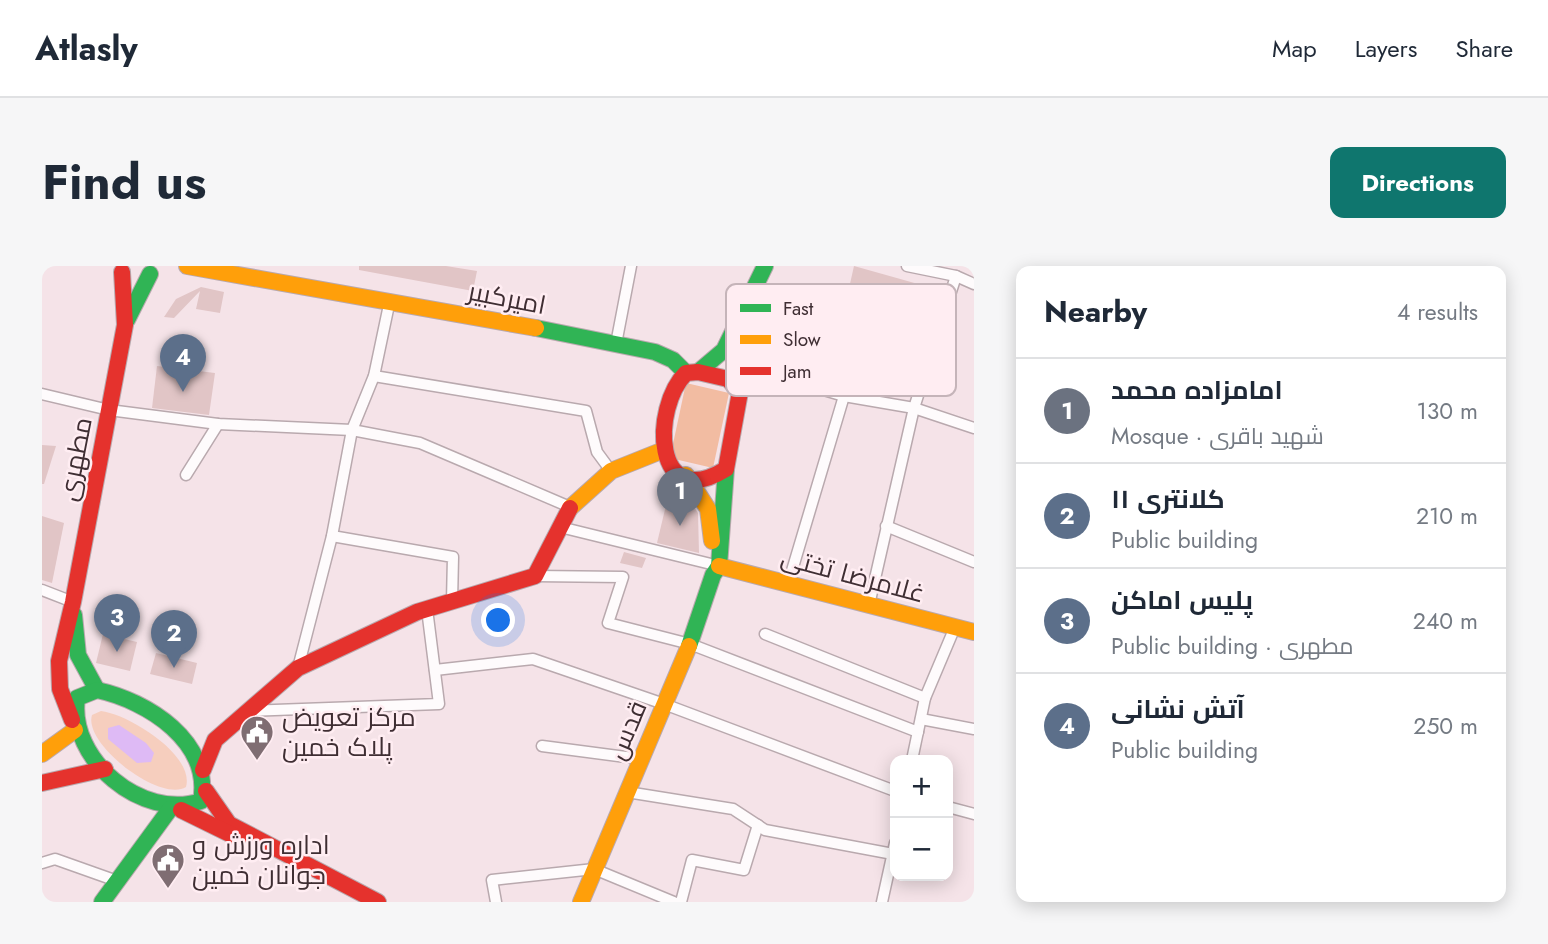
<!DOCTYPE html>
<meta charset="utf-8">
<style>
:root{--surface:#fff;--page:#f6f6f7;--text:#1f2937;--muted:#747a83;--line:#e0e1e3;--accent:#0f766e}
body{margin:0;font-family:Jost,Cairo,sans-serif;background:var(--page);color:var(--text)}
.controls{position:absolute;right:21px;bottom:21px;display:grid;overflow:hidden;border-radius:14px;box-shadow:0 4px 18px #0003}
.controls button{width:63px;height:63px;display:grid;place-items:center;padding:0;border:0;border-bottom:2px solid var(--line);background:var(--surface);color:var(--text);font:35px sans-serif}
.you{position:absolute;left:457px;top:355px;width:24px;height:24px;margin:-18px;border:5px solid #fff;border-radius:50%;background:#1a73e8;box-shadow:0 0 0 10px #1a73e833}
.badge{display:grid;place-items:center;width:46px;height:46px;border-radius:50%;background:var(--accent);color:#fff;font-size:23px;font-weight:700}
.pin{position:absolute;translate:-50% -58px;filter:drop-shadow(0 2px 4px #0008)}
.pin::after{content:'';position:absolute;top:37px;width:24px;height:21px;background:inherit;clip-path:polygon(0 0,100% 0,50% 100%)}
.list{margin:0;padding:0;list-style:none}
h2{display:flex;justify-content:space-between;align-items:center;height:91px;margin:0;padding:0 28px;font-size:30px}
h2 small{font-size:23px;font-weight:400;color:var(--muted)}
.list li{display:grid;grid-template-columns:46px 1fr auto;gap:21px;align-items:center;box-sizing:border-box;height:105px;padding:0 28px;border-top:2px solid var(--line)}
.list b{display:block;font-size:26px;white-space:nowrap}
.list p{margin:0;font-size:23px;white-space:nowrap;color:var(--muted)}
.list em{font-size:23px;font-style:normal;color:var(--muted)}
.map{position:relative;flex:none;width:932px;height:636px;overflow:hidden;border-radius:14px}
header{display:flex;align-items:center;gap:42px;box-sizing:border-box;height:98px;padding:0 35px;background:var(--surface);border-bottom:2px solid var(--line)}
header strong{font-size:33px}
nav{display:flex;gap:38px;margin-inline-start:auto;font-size:24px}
.intro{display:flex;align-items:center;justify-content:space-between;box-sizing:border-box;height:168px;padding:0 42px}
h1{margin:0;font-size:49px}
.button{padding:18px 32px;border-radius:14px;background:var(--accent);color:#fff;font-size:24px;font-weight:700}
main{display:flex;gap:42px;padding:0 42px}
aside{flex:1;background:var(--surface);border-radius:14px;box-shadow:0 4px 18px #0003}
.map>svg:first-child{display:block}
.green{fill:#f6cebe}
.forest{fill:#f2bca2}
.water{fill:#debaf5}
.building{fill:#e1c5c6}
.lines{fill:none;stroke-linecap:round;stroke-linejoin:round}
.street-casing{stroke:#b9a9ae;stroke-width:13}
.fast-casing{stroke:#b9a9ae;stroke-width:18}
.slow-casing{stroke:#b9a9ae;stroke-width:18}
.jam-casing{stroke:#b9a9ae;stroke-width:18}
.street{stroke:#fefbfc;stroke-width:10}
.fast{stroke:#30b455;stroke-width:16}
.slow{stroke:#ff9f0a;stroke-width:16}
.jam{stroke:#e5322d;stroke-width:16}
.labels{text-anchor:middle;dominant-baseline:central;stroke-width:5;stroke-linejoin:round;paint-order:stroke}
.street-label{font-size:26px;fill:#3f2e33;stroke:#ffedf2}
.poi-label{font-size:26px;fill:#3f2e33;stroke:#ffedf2;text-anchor:start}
.key{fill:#ffedf2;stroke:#c5b4b9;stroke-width:2}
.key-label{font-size:19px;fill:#3f2e33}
</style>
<header>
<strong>Atlasly</strong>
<nav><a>Map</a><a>Layers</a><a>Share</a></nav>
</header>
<div class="intro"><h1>Find us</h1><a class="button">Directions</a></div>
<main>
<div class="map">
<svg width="932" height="636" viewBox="0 0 932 636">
<rect width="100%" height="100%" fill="#f5e3e8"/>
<path class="green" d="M59 445C86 448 153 489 144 521 118 537 41 478 50 449Z"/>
<path class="forest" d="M644 117 687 127 671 202 628 192Z"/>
<path class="water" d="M77 459 104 477 112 487 109 496 95 497 66 473V462Z"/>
<g class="building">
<path d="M317 0H404L435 5 431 25 317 4Z"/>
<path d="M812 0 901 25 875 107 794 80Z"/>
<path d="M159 21 182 26 178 47 154 43 158 25 132 52 122 51 134 33Z"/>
<path d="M115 100 173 107 167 149 110 142Z"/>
<path d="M0 179 14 180 2 218H0Z"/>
<path d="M625 235 652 241 656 247 657 287 615 277Z"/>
<path d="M0 250 22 257 10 317 0 314Z"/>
<path d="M582 286 604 292 600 302 578 297Z"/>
<path d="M61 368 95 376 88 405 54 397Z"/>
<path d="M114 387 155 397 150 418 108 408Z"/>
</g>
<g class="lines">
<defs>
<g id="street">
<path d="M865 0 914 10 932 18"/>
<path d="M574 78 589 0"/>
<path d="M332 110 544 145 555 186 569 205"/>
<path d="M696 121 725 113 775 122 802 130 872 142 932 162"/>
<path d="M0 128 67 144 176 158 310 164 378 177 528 241"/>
<path d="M144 209 176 158"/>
<path d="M844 260 932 296"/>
<path d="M518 261 669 298"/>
<path d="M290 270 411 291 410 335"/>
<path d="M493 310 581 311 566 357 648 378 876 466"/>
<path d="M746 318 802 130"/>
<path d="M0 324 31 336"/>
<path d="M827 339 872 142 914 10"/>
<path d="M723 368 883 432"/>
<path d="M256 402 290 270 310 164 332 110 348 34"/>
<path d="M393 404 491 393 622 438 853 525"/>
<path d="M206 445 397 438 385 343"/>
<path d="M879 453 932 463"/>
<path d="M500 480 599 493"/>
<path d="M870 494 883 432 913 361"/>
<path d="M585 526 691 543 723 564 851 588"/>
<path d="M906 541 932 548"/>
<path d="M0 597 13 593 75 615"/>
<path d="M454 636 450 614 552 603 632 636"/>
<path d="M639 636 650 594 702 604 716 559"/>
<path d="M840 636 853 577"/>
</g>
<g id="fast">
<path d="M85 54 108 8"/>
<path d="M494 62 613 86 631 94 644 107"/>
<path d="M656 106 682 84 723 0"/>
<path d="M32 349 36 389 55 424"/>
<path d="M647 380 671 309 677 300 684 203"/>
<path d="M55 424C106 435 170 476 159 535 100 555 26 493 35 432Z"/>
<path d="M60 636 128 543"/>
</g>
<g id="slow">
<path d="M145 0 494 62"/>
<path d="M692 116V97L702 64"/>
<path d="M644 209 666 243 670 275"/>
<path d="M528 242 569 205 619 185"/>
<path d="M677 300 932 366"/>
<path d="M0 488 33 464"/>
<path d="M539 636 647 380"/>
</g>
<g id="jam">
<path d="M656 106 686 113 698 126 684 203C611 248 609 142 644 107Z"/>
<path d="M30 454 18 423 17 395 31 336 83 59 80 6"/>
<path d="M161 504 173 474 256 402 375 346 493 310 528 242"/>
<path d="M0 517 63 503"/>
<path d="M164 525 187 558 336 636"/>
<path d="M139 544 196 572"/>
</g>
</defs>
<use href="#street" class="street-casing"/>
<use href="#fast" class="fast-casing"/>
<use href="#slow" class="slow-casing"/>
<use href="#jam" class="jam-casing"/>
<use href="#street" class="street"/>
<use href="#fast" class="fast"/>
<use href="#slow" class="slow"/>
<use href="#jam" class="jam"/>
</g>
<defs>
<symbol id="civic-pin" viewBox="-11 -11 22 30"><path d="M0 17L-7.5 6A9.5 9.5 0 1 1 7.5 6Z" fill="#7f6d72" stroke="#ffedf2"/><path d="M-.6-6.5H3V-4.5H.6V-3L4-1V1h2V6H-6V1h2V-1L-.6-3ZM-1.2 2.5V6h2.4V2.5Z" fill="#fff"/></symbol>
</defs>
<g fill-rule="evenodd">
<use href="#civic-pin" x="196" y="447" width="38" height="52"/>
<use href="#civic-pin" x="107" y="575" width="38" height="52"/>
</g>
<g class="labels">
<g class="street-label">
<text transform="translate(465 32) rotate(11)">امیرکبیر</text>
<text transform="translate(33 193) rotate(-79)">مطهری</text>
<text transform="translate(811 309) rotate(15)">غلامرضا تختی</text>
<text transform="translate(585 464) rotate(-67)">قدس</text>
</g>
<g class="poi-label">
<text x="240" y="451">مرکز تعویض<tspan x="240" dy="30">پلاک خمین</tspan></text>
<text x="150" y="579">اداره ورزش و<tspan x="150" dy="30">جوانان خمین</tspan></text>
</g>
</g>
<rect x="684" y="18" width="230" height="112" rx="10" class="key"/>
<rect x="698" y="38" width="31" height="8" fill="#30b455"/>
<rect x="698" y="69" width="31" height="9" fill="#ff9f0a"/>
<rect x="698" y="101" width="31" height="8" fill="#e5322d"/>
<g class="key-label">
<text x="741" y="49">Fast</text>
<text x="741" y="80">Slow</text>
<text x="741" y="112">Jam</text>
</g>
</svg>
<div class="controls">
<button>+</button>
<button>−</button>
</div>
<div class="you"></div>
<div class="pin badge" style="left:638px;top:260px;background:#6b7280">1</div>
<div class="pin badge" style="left:132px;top:402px;background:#5c6f8a">2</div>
<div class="pin badge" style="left:75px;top:386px;background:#5c6f8a">3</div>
<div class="pin badge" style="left:141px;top:126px;background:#5c6f8a">4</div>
</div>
<aside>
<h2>Nearby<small>4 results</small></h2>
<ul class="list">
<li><span class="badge" style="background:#6b7280">1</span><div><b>امامزاده محمد</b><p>Mosque · شهید باقری</p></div><em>130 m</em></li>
<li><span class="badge" style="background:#5c6f8a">2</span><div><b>کلانتری ۱۱</b><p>Public building</p></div><em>210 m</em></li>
<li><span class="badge" style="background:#5c6f8a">3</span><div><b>پلیس اماکن</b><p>Public building · مطهری</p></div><em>240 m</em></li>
<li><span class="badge" style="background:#5c6f8a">4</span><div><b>آتش نشانی</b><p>Public building</p></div><em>250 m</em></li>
</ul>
</aside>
</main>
